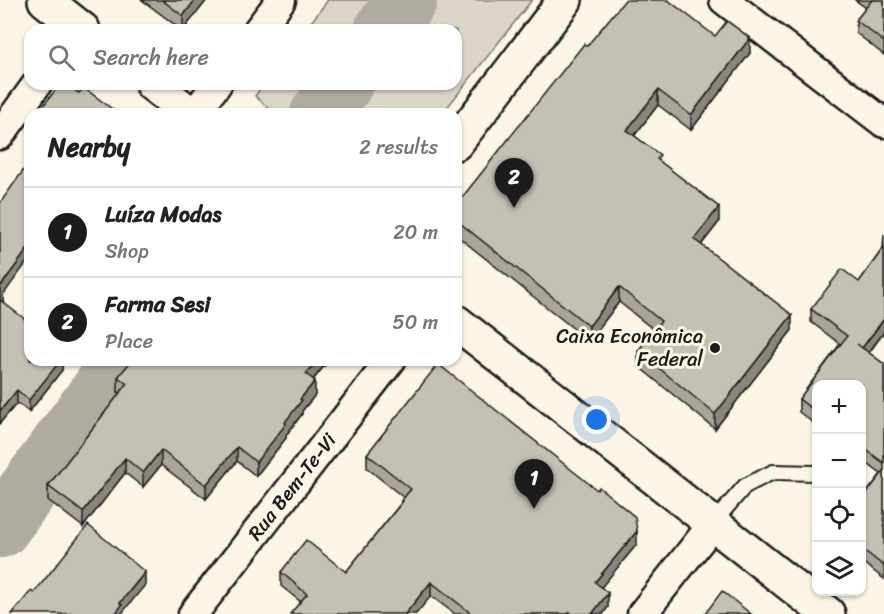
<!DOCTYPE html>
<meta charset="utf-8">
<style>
:root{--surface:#fff;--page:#f2f2f2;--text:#222;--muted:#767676;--line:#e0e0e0;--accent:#1c1c1c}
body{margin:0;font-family:Sriracha,sans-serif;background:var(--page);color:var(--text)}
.controls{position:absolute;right:18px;bottom:18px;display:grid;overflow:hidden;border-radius:12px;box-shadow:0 2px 4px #0004}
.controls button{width:54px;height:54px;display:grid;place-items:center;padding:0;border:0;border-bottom:2px solid var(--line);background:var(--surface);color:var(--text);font:30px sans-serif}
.you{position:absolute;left:597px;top:420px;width:21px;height:21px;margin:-15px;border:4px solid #fff;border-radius:50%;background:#1a73e8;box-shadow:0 0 0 9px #1a73e833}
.badge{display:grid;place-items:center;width:39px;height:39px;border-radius:50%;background:var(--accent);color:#fff;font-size:20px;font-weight:700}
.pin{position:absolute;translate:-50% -50px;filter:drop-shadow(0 2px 3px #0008)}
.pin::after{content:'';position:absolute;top:32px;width:21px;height:18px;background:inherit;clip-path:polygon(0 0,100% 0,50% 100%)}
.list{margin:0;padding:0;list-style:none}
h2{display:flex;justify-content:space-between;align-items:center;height:78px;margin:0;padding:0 24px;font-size:26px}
h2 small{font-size:20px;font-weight:400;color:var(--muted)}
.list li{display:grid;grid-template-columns:39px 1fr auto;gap:18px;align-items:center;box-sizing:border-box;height:90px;padding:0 24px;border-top:2px solid var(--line)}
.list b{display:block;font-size:22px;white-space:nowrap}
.list p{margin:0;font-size:20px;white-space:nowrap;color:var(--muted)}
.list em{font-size:20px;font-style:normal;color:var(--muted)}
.icon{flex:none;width:33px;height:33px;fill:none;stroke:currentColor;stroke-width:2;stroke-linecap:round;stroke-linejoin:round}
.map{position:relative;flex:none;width:884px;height:614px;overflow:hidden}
.search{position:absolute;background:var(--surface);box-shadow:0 2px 4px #0004;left:24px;top:24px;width:438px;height:66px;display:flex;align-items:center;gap:15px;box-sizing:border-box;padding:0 21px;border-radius:18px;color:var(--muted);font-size:22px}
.panel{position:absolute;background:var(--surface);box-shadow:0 2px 4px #0004;left:24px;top:108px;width:438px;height:258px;border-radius:18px}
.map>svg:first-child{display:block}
.green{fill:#dbd5c8;stroke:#7c7872;stroke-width:1.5}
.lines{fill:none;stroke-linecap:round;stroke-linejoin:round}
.river{stroke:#b0aba1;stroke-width:60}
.service-casing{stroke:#1c1c1c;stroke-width:18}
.minor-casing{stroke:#1c1c1c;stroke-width:33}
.secondary-casing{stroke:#1c1c1c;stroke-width:38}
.service{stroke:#fcf5e5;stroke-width:14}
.minor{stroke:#fcf5e5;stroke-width:28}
.secondary{stroke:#fcf5e5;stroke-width:33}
.wall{fill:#a9a59a;stroke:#1c1c1c;stroke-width:1.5}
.shaded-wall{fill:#89867d;stroke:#1c1c1c;stroke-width:1.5}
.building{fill:#c4c0b3;stroke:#1c1c1c;stroke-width:1.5}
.poi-dot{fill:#1c1c1c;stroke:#fcf5e5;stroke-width:2}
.labels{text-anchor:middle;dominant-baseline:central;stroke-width:6;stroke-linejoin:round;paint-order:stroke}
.poi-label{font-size:20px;fill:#1c1c1c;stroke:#fcf5e5;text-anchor:end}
.street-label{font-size:20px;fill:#1c1c1c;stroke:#fcf5e5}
</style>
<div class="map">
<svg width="884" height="614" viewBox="0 0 884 614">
<rect width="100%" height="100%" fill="#fcf5e5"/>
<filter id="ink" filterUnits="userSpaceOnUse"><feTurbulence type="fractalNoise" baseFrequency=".0167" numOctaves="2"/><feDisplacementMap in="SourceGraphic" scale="12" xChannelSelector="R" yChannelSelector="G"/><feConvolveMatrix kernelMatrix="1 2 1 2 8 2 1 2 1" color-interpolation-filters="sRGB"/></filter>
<g filter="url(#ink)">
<path class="green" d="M328 0H532L442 114H275L255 96 264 84H456V30H305Z"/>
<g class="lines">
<g class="river">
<path d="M384 30 407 0"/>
<path d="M320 114 343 84"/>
<path d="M0 528 123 360"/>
</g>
<defs>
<path id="service" d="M713 523 745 486 773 472 816 473"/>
<g id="minor">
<path d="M724 0 884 123"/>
<path d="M258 30 281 0"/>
<path d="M194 114 217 84"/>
<path d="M0 135 37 84"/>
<path d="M193 614 391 360"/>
<path d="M642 614 713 524"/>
</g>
<g id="secondary">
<path d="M45 0 83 30"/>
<path d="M152 84 191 114"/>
<path d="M456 143 565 0"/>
<path d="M456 322 828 614"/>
</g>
</defs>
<use href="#service" class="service-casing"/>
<use href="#minor" class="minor-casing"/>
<use href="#secondary" class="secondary-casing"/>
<use href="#service" class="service"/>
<use href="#minor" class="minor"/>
<use href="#secondary" class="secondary"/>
</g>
<g class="wall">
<path d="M142 0H207L183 30H182Z"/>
<path d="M855 0H884V55L856 33V20L866 8Z"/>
<path d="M715 36 750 53 691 130 658 105 634 136 719 222 701 245 792 330 715 429 638 366V351L654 330 619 302 589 341 456 235V205L587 46Z"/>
<path d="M0 203 3 303 64 360V363L62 366V370L29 412 17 403 0 423Z"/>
<path d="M884 234V332L869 353 884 364V579L861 561V500L881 474 861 459V384H816V425L799 412V399L840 344 811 322V309L859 282 883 248Z"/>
<path d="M329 360 313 380 315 395 302 411V414L286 435V438L256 476 237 461 206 499 161 465 143 487 125 473 83 527 48 500V486L120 393 118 392V377Z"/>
<path d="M367 454 637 544 601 587 608 607 603 614H455L431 596 301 602 281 586V572H346L401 503V501L404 498 367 468Z"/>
</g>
<g class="shaded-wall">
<path d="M195 0H207L183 30V16Z"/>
<path d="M750 38V53L691 130V115Z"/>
<path d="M658 90V105L627 145V130Z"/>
<path d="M719 207V222L694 254V239Z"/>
<path d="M30 246V258L3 295V307L0 311V287Z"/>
<path d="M619 287V302L589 341V326Z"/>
<path d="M792 315V330L715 429V414Z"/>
<path d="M884 319V332L862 361V348Z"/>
<path d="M60 360H64V363L62 366V370L29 412V400Z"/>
<path d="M318 360H329L306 388V374Z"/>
<path d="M315 381V395L302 411V414L286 435V438L256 476V462L300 399Z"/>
<path d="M17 390V403L0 423V411Z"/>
<path d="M237 447V461L206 499V485Z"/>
<path d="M161 450V465L143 487V473Z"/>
<path d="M125 458V473L83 527V512Z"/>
<path d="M637 531V544L595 595V582Z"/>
<path d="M145 572V585L122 613V614H115L120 603Z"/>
<path d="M431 582V596L416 614H405Z"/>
<path d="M608 593V607L603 614H592Z"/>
</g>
<g class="building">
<path d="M162 0H195L183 16Z"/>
<path d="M625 0H668L715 36 727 21 750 38 691 115 658 90 627 130 660 155 657 159 719 207 694 239 792 315 715 414 638 351 661 321 619 287 589 326 456 220V205L584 44 587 46Z"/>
<path d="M872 0H884V42L856 20Z"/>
<path d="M60 84H65L79 93 84 88 119 114H37Z"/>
<path d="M30 161V246L0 287V203Z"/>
<path d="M884 247V319L862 348 857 344 884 364V463L861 446V384H816V412L799 399 847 336 811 309 842 269 859 282Z"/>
<path d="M0 300 30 323V360H61L29 400 17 390 0 411Z"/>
<path d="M132 360H318L306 374 315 381 300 399 302 400 285 422 286 424 256 462 237 447 206 485 161 450 143 473 125 458 83 512 48 486 127 384 118 377Z"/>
<path d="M438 364 597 490 599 487 635 517 637 531 595 582 608 593 592 614H572L570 612 568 614H472L431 582 405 614H290L307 594 281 572 306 540 346 572 403 501H401L411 489 367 454Z"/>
<path d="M884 471V566L861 548V500Z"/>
<path d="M88 525 145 572 120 603 122 605 115 614H12L31 591 34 593Z"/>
<path d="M722 591 751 614H705Z"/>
</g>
</g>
<circle class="poi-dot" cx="715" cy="348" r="6"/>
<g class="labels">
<g class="poi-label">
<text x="703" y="336">Caixa Econômica<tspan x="703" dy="23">Federal</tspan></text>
</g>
<g class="street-label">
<text transform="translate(292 487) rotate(-52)">Rua Bem-Te-Vi</text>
</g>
</g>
</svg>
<div class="controls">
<button>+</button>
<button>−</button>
<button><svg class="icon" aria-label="locate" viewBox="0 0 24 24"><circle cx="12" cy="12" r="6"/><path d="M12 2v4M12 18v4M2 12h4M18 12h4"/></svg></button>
<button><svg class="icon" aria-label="layers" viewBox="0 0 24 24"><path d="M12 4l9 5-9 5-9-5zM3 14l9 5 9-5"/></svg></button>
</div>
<div class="you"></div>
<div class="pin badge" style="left:534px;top:509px">1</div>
<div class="pin badge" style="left:514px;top:208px">2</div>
<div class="search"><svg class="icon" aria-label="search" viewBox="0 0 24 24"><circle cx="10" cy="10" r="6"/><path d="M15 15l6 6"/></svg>Search here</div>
<section class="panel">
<h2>Nearby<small>2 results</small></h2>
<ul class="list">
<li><span class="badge">1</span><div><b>Luíza Modas</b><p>Shop</p></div><em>20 m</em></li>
<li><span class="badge">2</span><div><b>Farma Sesi</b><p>Place</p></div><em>50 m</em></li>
</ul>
</section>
</div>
